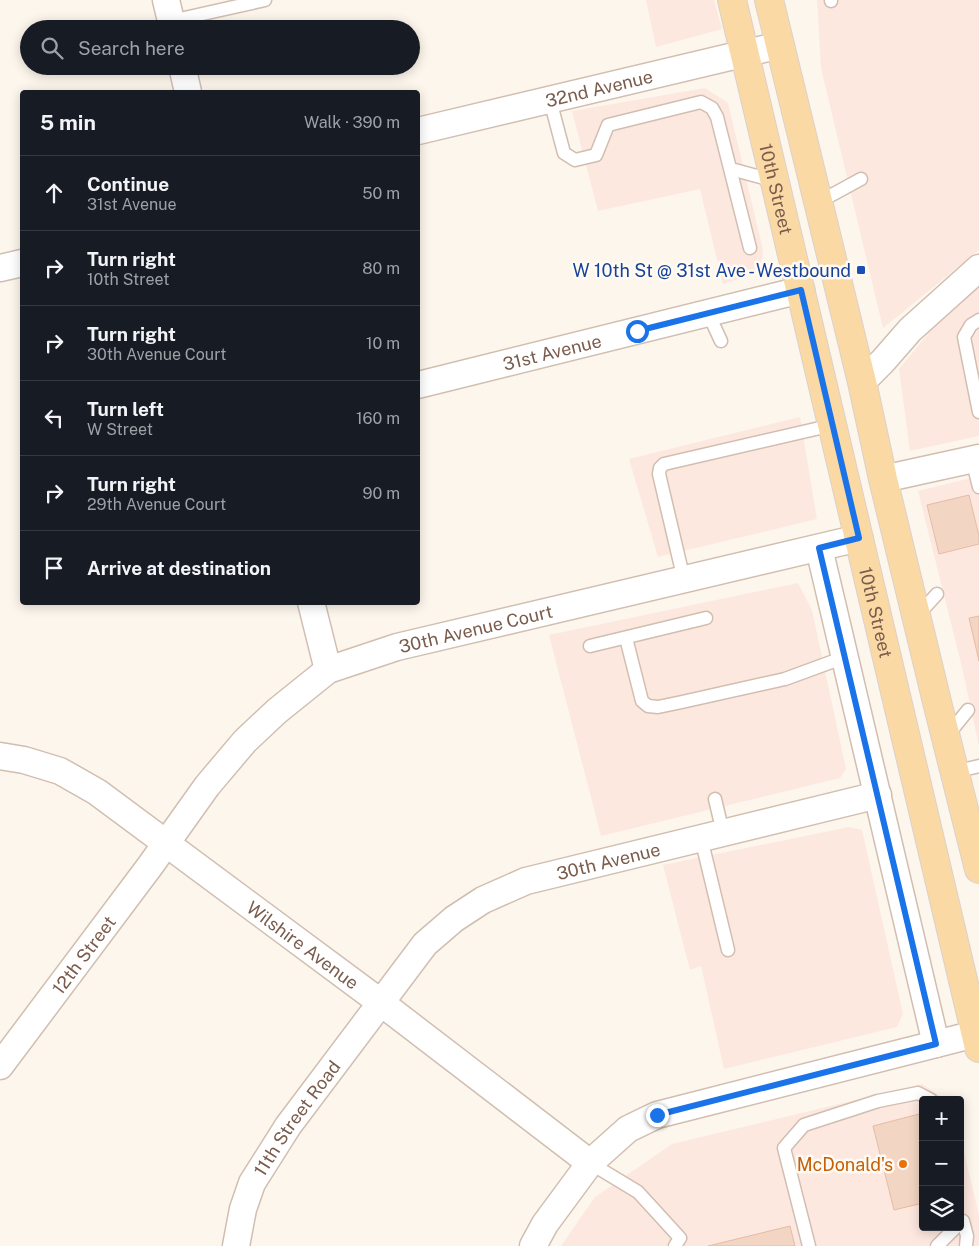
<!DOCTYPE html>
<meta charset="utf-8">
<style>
:root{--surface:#171b24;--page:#20242c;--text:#f1f3f6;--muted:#9ea1a6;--line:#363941}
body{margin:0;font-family:"Public Sans",sans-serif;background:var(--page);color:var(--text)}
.controls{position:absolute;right:15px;bottom:15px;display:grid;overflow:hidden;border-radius:5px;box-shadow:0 2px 12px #0003}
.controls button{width:45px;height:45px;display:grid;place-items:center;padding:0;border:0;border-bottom:1px solid var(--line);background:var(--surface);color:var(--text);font:25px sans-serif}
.stop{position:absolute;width:15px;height:15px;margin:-11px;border:4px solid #1a73e8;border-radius:50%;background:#fff}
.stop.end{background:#1a73e8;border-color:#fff;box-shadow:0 1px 5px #0008}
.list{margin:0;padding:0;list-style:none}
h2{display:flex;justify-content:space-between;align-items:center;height:65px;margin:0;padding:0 20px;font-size:21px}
h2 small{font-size:16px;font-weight:400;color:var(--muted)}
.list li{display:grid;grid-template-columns:32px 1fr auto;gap:15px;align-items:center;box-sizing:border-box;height:75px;padding:0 20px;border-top:1px solid var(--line)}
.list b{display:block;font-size:19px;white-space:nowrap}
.list p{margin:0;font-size:16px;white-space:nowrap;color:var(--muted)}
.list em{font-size:16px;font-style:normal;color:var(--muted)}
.icon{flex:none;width:28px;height:28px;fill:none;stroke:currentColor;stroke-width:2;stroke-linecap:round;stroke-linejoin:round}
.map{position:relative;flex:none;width:979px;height:1246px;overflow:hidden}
.search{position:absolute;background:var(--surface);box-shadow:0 2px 12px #0003;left:20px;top:20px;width:400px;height:55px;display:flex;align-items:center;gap:12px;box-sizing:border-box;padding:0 18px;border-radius:28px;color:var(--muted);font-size:19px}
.panel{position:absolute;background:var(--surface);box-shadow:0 2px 12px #0003;left:20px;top:90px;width:400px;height:515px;border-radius:5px}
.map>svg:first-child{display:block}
.commercial{fill:#fde8e0}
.building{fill:#f3d5c3;stroke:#e6bba3}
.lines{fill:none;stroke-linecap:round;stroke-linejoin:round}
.lane-casing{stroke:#d1beb0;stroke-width:15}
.street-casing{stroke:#d1beb0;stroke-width:29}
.primary-casing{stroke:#dad1cd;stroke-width:30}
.lane{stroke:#fff;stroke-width:12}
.street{stroke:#fff;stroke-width:26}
.primary{stroke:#fbd9a5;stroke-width:28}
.route{stroke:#1a73e8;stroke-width:6}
.transit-dot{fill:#1a4fb4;stroke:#fffaf3;stroke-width:2}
.food-dot{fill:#e8710a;stroke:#fffaf3;stroke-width:2}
.labels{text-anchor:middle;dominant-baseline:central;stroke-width:5;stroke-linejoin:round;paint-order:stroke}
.street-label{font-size:18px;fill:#7a5c4d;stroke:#fffaf3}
.transit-label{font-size:18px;fill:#164399;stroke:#fffaf3;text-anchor:end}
.food-label{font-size:18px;fill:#c56008;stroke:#fffaf3;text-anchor:end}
</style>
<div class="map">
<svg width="979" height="1246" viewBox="0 0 979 1246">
<rect width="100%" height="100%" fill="#fdf6ec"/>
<g class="commercial">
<path d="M646 0H714L722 29 656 47Z"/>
<path d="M817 0H979V250L883 328 821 68Z"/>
<path d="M705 88 728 103 763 250 760 272 723 284 700 189 598 211 572 111Z"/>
<path d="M979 286V436L910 451 899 369 946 312Z"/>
<path d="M800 417 817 519 658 557 629 459Z"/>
<path d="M979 476V746L961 663 918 491Z"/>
<path d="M798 583 812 610 846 769 840 778 601 836 549 635Z"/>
<path d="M849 827 862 830 903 1014 897 1027 724 1069 701 966 690 970 663 865Z"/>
<path d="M922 1084 946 1100H923V1227H960V1135L979 1215V1246H561L595 1197 672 1144Z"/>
</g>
<g class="building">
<path d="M969 495 979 536V544L939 554 927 505Z"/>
<path d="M979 616V661L969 618Z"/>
<path d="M923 1113V1203L894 1210 873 1126Z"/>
<path d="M790 1226 795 1246H708Z"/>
</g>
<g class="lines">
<defs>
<g id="lane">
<path d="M831 0V1"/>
<path d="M171 21 265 0"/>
<path d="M550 100 564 153 575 160 596 155 608 125 701 102 712 108 717 117 750 248"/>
<path d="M731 169 775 181"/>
<path d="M817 203 861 179"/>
<path d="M708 313 721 341"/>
<path d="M979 320 971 325 964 337 979 412"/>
<path d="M972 459 979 487"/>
<path d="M684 580 659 474 660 468 664 464 833 425"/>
<path d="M916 617 937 594"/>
<path d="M626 638 642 701 648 706 658 707 682 702 785 679 845 657"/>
<path d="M590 646 706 618"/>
<path d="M947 736 968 710"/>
<path d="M954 772 979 766"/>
<path d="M715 799 723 833"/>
<path d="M701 838 728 950"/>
<path d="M590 1163 638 1192 680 1238 675 1246"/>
<path d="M963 1221 967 1236 966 1246"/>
<path d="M809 1246 784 1148 804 1125 878 1101 918 1093 931 1100"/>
<path d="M937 1246 956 1227"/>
</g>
<g id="street">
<path d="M166 0 173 29"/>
<path d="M182 66 188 92"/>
<path id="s1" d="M418 131 780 45"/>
<path d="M0 268 22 263"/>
<path d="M862 382 883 361 910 330 979 268"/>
<path id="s2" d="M418 385 801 290"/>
<path d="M883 479 979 458"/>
<path d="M819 548 936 1044"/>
<path d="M311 602 328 670"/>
<path id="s3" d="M0 756 24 760 60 771 97 792 380 1002 590 1163"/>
<path id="s4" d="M0 1066 150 866 207 786 245 741 277 711 328 670 397 647 859 538"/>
<path id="s5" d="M236 1246 243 1209 252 1183 288 1126 425 944 454 919 483 900 526 881 878 795"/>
<path d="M533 1246 545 1224 590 1163 628 1129 657 1115 979 1033"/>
</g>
<g id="primary">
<path id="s6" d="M732 0 979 1048"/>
<path d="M769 0 862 382 883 479 938 706 979 869"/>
</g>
</defs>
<use href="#lane" class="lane-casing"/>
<use href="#street" class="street-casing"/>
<use href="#primary" class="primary-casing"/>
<use href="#lane" class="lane"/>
<use href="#street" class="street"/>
<use href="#primary" class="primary"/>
</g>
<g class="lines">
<path class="route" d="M637 331 801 290 859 538 819 548 936 1044 657 1115"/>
</g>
<rect class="transit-dot" x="856" y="265" width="10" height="10" rx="2.5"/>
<circle class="food-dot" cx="903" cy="1164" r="5"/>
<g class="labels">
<g class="street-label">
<text stroke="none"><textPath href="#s1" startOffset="186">32nd Avenue</textPath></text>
<text stroke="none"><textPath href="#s6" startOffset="194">10th Street</textPath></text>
<text stroke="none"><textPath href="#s2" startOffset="138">31st Avenue</textPath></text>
<text stroke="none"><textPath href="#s6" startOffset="629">10th Street</textPath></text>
<text stroke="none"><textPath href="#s4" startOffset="670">30th Avenue Court</textPath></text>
<text stroke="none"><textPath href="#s5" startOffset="565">30th Avenue</textPath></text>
<text stroke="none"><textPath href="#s3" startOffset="361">Wilshire Avenue</textPath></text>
<text stroke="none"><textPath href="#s4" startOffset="139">12th Street</textPath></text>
<text stroke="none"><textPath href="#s5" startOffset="144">11th Street Road</textPath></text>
</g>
<g class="transit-label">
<text x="851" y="270">W 10th St @ 31st Ave - Westbound</text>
</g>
<g class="food-label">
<text x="893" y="1164">McDonald's</text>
</g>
</g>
</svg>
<div class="controls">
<button>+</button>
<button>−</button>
<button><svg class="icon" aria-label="layers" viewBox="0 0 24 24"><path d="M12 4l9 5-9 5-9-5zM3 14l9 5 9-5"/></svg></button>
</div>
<div class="stop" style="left:637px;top:331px"></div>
<div class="stop end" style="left:657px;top:1115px"></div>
<div class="search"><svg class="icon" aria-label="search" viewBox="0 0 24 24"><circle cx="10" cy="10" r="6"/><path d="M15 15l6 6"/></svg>Search here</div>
<section class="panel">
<h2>5 min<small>Walk · 390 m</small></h2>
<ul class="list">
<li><svg class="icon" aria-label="ahead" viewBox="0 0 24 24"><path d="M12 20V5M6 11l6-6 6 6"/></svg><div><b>Continue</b><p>31st Avenue</p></div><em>50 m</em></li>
<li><svg class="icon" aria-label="right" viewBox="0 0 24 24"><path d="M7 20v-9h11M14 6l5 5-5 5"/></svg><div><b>Turn right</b><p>10th Street</p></div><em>80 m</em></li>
<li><svg class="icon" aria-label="right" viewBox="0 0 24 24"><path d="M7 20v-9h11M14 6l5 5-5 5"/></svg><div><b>Turn right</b><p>30th Avenue Court</p></div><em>10 m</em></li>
<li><svg class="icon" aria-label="left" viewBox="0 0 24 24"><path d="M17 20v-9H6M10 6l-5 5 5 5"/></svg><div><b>Turn left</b><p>W Street</p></div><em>160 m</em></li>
<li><svg class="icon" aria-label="right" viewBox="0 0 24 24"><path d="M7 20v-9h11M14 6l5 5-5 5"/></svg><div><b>Turn right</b><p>29th Avenue Court</p></div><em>90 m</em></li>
<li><svg class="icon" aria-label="arrive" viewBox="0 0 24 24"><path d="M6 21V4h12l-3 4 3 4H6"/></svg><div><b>Arrive at destination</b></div></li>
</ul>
</section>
</div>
